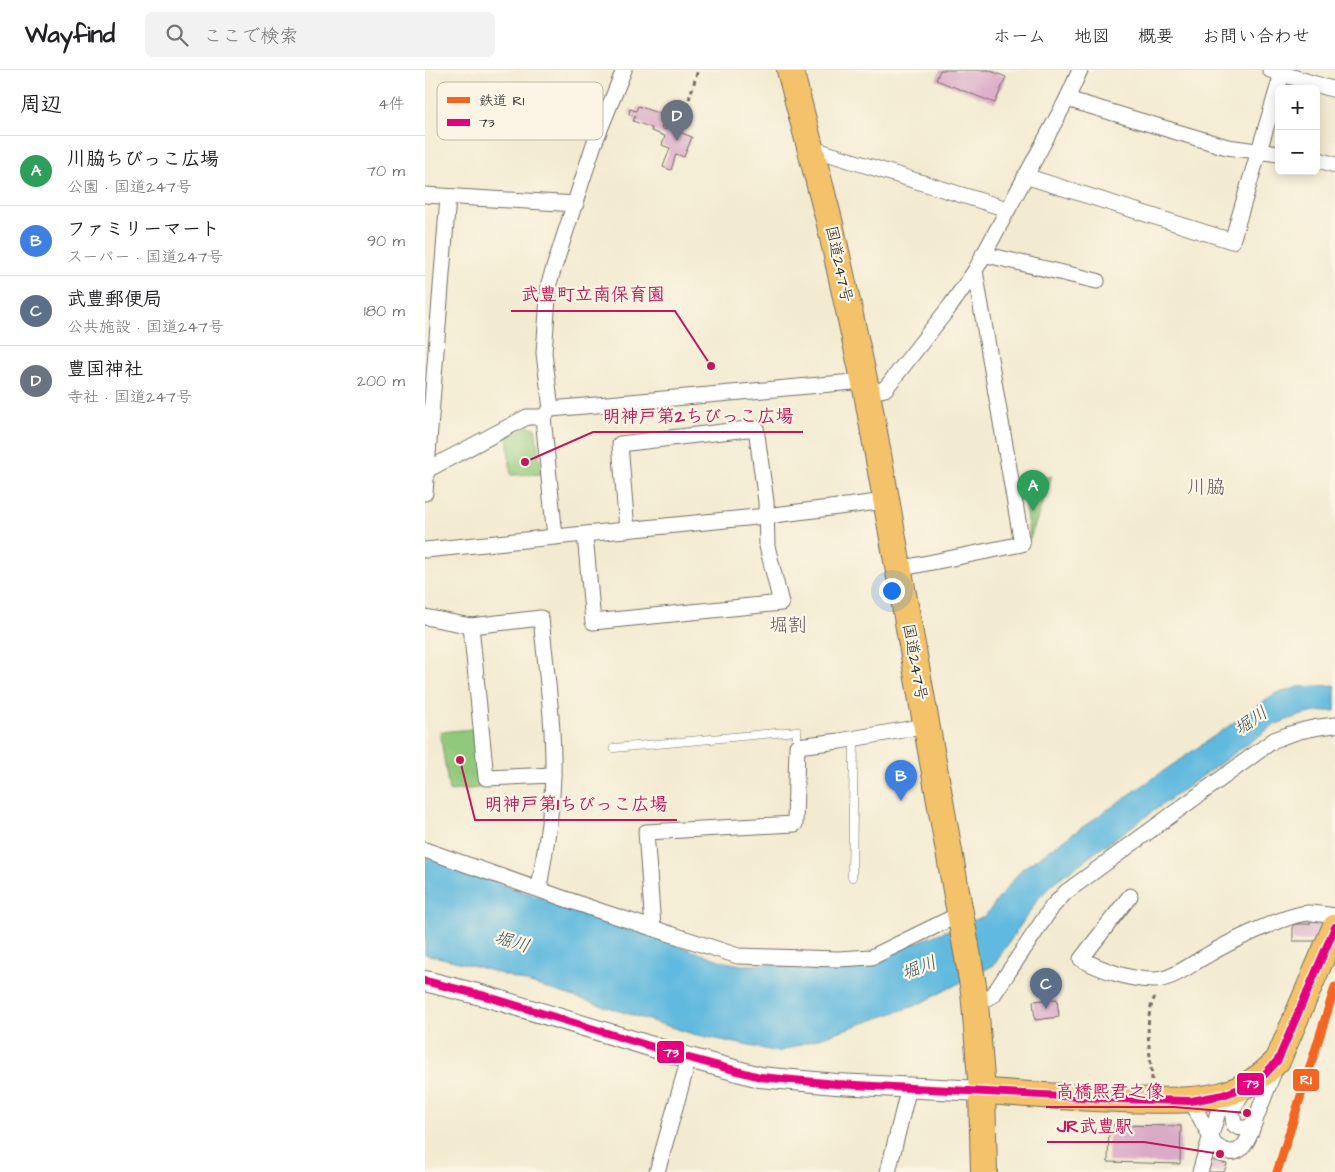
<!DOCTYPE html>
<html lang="ja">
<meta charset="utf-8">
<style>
:root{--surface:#fff;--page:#f2f2f2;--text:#202124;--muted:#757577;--line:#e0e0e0;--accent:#ea580c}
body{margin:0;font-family:"Architects Daughter","Klee One",sans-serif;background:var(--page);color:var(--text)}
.controls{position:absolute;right:15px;top:15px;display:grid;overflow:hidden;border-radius:8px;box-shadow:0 2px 12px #0003}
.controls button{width:45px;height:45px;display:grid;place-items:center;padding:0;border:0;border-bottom:1px solid var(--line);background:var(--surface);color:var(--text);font:25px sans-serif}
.you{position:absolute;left:466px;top:520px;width:18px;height:18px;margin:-12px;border:4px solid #fff;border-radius:50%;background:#1a73e8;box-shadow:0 0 0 8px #1a73e833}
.badge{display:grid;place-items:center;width:32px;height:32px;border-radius:50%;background:var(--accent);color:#fff;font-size:16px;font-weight:700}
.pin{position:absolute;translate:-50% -41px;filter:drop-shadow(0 1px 2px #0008)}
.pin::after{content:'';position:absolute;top:26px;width:18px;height:15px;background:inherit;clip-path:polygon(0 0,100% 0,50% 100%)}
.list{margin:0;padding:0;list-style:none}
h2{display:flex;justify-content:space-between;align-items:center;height:65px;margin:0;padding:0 20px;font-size:21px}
h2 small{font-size:16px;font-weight:400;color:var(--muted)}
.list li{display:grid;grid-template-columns:32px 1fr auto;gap:15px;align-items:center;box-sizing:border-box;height:70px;padding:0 20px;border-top:1px solid var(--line)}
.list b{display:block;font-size:19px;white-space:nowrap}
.list p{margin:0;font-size:16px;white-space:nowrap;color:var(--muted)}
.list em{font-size:16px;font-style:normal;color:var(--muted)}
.icon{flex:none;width:28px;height:28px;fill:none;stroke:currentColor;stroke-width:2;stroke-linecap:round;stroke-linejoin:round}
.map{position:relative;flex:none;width:910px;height:1102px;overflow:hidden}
header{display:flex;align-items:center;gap:30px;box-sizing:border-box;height:70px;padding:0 25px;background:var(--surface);border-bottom:1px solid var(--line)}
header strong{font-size:24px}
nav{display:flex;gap:28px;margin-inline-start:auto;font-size:18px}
.search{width:350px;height:45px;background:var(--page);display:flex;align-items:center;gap:12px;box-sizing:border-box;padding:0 18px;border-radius:8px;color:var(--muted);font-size:19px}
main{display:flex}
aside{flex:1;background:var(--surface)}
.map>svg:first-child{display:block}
.green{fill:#90c97c;stroke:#5e7a54}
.water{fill:#61b9de;stroke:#467284}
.building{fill:#daabc7}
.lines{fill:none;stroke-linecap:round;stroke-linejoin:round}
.service-casing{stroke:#716e65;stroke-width:9}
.minor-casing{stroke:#716e65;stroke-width:17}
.tertiary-casing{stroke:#716e65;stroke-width:22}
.primary-casing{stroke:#716e65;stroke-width:27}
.trunk-casing{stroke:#716e65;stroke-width:28}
.path{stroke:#716e65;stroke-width:3;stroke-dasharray:4 4;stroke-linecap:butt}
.service{stroke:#fff;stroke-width:8}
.minor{stroke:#fff;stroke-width:15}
.tertiary{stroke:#fff;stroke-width:20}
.primary{stroke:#f3c26a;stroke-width:25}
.trunk{stroke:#f3c26a;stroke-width:26}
.bus-1-casing{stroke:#fcf5e5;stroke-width:11}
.bus-1{stroke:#e5007d;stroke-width:8}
.rail-1-casing{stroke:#fcf5e5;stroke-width:12}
.rail-1{stroke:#f26522;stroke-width:9}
.labels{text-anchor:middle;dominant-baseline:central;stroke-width:4.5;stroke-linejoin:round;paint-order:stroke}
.street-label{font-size:16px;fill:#2b2b2b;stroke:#fcf5e5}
.water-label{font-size:18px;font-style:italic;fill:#3b5661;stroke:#fcf5e5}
.quarter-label{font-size:19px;fill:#685862;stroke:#fcf5e5}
.key{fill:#fcf5e5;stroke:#bdb8ad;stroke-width:1}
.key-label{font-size:14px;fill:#2b2b2b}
.leader{fill:none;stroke:#c2185b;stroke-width:2}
.callout-dot{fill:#c2185b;stroke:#fcf5e5;stroke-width:2}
.callout-label{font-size:18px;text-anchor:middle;font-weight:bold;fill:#c2185b;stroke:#fcf5e5;stroke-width:4.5;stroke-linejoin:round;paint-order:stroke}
.line-badge{stroke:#fcf5e5;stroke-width:2}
.badge-label{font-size:14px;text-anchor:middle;font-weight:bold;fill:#fff}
</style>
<header>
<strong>Wayfind</strong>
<div class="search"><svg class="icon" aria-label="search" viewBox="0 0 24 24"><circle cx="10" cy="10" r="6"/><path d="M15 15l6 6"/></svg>ここで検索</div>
<nav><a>ホーム</a><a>地図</a><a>概要</a><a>お問い合わせ</a></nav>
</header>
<main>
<aside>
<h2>周辺<small>4件</small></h2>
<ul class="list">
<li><span class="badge" style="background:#2e9e5b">A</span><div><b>川脇ちびっこ広場</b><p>公園 · 国道247号</p></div><em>70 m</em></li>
<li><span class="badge" style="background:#3f7fe0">B</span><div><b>ファミリーマート</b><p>スーパー · 国道247号</p></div><em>90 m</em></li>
<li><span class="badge" style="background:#5c6f8a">C</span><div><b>武豊郵便局</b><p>公共施設 · 国道247号</p></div><em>180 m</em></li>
<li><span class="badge" style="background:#6b7280">D</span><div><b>豊国神社</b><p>寺社 · 国道247号</p></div><em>200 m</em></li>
</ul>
</aside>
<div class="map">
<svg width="910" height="1102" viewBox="0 0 910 1102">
<rect width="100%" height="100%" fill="#fcf5e5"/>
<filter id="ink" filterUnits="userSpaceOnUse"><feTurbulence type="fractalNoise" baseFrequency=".02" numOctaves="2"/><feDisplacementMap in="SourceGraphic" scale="10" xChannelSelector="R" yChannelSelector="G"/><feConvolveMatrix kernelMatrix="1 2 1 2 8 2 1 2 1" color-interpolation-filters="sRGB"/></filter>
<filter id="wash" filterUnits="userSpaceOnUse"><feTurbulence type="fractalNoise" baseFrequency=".0096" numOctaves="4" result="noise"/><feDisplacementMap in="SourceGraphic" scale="20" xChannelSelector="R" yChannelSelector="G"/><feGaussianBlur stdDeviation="1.12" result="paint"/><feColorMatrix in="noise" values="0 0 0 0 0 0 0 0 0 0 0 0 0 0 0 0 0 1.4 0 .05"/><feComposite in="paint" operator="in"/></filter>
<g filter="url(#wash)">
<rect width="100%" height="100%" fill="#f3ebd1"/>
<g class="green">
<path d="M103 356 110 358 117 404 86 405 82 367Z"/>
<path d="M627 406 605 469 596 413Z"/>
<path d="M48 659 54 718 24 721 15 662Z"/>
</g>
<path class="water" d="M910 615V641C888 640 869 647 849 655L629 812 613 829 569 895 492 935 353 982 268 964 54 897 0 884V787L300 892 317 895 440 892 560 846 597 799 850 624 874 617Z"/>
<g id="blocks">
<g class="building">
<path d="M515 0H563L581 7 570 33 511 10Z"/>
<path d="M213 36 241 46 236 58 241 60 242 57 267 67 259 87 251 84 246 100 238 97 245 78 237 75 240 66 226 61 227 58 208 51 210 46 204 44 205 39 211 41Z"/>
<path d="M885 850H899L892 871H868V854H885Z"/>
<path d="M632 929 634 947 610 950 608 931Z"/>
<path d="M684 1055 756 1056 755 1094 683 1092Z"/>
<path d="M787 1090 802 1094 799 1102H783Z"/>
</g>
</g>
</g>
<g filter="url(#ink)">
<use href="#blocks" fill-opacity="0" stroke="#716e65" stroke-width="1"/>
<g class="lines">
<defs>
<g id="service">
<path d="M189 678 372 661V676"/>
<path d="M427 807 429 669"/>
</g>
<g id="minor">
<path d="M845 0 910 20"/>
<path d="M642 29 802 77 854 84"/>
<path d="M385 78 582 139"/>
<path d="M891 89 910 95"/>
<path d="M600 106 807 171 857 4"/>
<path d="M0 125 151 134"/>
<path d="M558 184 672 211"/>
<path d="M442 323 460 319 526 235 550 201 642 29 655 0"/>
<path d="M126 339 119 283 124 213 169 74 199 0"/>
<path d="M118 347 130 467"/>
<path d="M0 401 102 347H118L126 339 439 311"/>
<path d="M0 423 23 127"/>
<path d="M160 465 168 552 356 533 342 476 341 432 331 358 195 374 202 460"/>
<path d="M0 480 341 446 461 431"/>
<path d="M473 499 597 474 550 201"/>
<path d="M0 547 46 556 116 548C121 600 129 653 128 705 127 743 120 781 114 818"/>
<path d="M46 556 61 708 128 705"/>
<path d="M0 780 175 841 313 886 413 889 447 887 535 844"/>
<path d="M705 826 656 889C677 900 705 910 729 910 747 910 766 894 781 886 802 873 860 845 883 843 892 843 901 845 910 846"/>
<path d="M228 857 221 762 370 754 372 676 415 671 501 656"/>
<path d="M551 934 568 925 627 837 641 822 849 670C870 661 888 657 910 655"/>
<path d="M821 1017 807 1040 809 1055C817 1060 822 1059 829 1053L851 996"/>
<path d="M766 1031 790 1075C813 1093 823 1074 829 1053"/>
<path d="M232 1102 264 988"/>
<path d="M463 1102 484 1017"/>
<path d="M775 1102 798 1025"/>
</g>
<path id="tertiary" d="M0 911 60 926 264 988 335 1007 411 1014 557 1021"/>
<path id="primary" d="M557 1021C609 1025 661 1029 713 1030 741 1030 768 1032 796 1025 819 1019 837 1007 853 990L910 857"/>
<path id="trunk" d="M365 0 405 154 442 323 549 921 557 1021 559 1102"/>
</defs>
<use href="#service" class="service-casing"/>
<use href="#minor" class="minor-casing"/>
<use href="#tertiary" class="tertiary-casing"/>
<use href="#primary" class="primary-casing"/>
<use href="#trunk" class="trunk-casing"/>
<g class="path">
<path d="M257 52 273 0"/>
<path d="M727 1010C726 984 717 948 731 925"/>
</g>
<use href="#service" class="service"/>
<use href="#minor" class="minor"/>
<use href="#tertiary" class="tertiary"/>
<use href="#primary" class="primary"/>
<use href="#trunk" class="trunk"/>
<defs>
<path id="bus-1" d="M0 911 60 926 264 988 335 1007 411 1014 694 1029 766 1031 798 1025 822 1016 839 1005 853 990 910 857"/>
</defs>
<use href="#bus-1" class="bus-1-casing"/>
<use href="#bus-1" class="bus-1"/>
<defs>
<path id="rail-1" d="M852 1102 910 917"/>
</defs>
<use href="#rail-1" class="rail-1-casing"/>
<use href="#rail-1" class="rail-1"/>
</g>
</g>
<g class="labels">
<g class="street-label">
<text transform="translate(414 194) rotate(78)">国道247号</text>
<text transform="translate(490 592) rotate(80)">国道247号</text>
</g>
<g class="water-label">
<text transform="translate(826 651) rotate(-34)">堀川</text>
<text transform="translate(87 872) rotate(16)">堀川</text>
<text transform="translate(494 898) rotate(-21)">堀川</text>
</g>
<g class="quarter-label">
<text x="781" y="417">川脇</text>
<text x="363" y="555">堀割</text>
</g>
</g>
<rect x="12" y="12" width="166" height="58" rx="8" class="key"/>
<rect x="22" y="27" width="23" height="6" fill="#f26522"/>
<rect x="22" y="49" width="23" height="7" fill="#e5007d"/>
<g class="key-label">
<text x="54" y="35">鉄道 R1</text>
<text x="54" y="57">73</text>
</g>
<path class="leader" d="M286 296L250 241H86M100 392L168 362H378M35 690L50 750H252M822 1043L749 1037H621M795 1084L719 1072H622"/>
<g class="callout-dot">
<circle cx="286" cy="296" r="5"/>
<circle cx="100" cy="392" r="5"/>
<circle cx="35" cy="690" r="5"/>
<circle cx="822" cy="1043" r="5"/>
<circle cx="795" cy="1084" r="5"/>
</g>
<g class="callout-label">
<text x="168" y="230">武豊町立南保育園</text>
<text x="273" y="352">明神戸第2ちびっこ広場</text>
<text x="151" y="740">明神戸第1ちびっこ広場</text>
<text x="685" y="1027">高橋煕君之像</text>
<text x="670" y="1062">JR武豊駅</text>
</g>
<g class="line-badge">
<rect x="231" y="970" width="29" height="24" rx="5" fill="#e5007d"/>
<rect x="867" y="998" width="28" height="24" rx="5" fill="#f26522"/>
<rect x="811" y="1002" width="29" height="24" rx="5" fill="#e5007d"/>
</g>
<g class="badge-label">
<text x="246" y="987">73</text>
<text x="881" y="1014">R1</text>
<text x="826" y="1018">73</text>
</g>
</svg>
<div class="controls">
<button>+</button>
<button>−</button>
</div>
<div class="you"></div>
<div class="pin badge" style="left:608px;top:441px;background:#2e9e5b">A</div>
<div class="pin badge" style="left:476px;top:731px;background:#3f7fe0">B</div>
<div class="pin badge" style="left:621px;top:939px;background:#5c6f8a">C</div>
<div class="pin badge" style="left:252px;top:71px;background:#6b7280">D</div>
</div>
</main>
